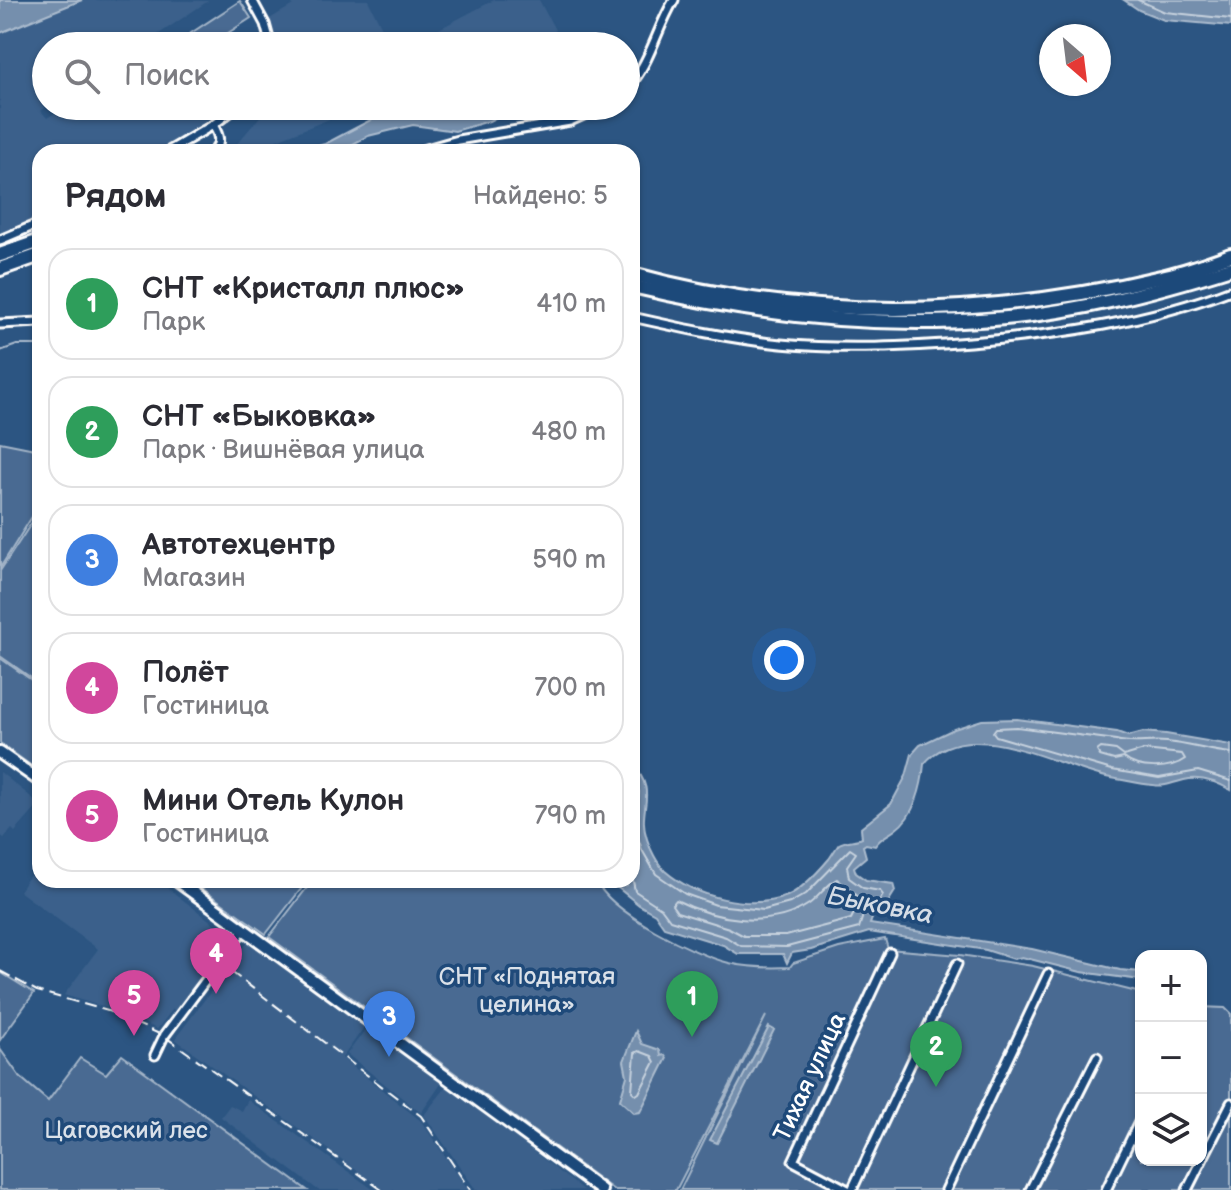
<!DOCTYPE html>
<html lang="ru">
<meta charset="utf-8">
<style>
:root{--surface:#fff;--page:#f7f7f7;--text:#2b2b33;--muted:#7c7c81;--line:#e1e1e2;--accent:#d93025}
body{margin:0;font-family:"Balsamiq Sans",sans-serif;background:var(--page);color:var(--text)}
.controls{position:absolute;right:24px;bottom:24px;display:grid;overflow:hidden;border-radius:16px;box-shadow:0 2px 6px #0004}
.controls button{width:72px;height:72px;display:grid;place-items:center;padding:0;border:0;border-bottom:2px solid var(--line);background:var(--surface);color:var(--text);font:40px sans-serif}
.compass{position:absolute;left:1039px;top:24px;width:72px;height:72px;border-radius:50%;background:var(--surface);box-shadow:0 2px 6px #0004;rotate:152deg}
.you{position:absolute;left:784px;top:660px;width:28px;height:28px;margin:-20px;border:6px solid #fff;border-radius:50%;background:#1a73e8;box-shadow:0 0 0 12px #1a73e833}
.badge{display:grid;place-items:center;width:52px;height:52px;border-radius:50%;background:var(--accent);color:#fff;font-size:26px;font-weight:700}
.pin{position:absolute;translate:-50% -66px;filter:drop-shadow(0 2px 4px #0008)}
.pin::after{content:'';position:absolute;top:42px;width:28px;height:24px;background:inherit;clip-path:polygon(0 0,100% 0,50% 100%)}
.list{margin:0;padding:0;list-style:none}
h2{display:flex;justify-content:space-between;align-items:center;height:104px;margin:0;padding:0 32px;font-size:34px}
h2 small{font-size:26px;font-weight:400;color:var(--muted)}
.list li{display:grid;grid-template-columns:52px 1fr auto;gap:24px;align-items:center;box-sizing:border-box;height:112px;margin:0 16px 16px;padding:0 16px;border:2px solid var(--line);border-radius:24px}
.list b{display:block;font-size:30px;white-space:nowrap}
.list p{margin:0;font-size:26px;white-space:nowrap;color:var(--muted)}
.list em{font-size:26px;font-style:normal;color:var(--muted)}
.icon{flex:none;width:44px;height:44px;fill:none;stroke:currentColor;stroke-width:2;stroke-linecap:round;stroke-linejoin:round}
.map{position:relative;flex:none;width:1231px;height:1190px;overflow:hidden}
.search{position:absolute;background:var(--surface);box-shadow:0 2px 6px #0004;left:32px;top:32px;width:608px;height:88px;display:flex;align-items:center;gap:20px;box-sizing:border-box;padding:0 28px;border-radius:44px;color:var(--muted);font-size:30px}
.panel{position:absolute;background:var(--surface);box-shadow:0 2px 6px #0004;left:32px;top:144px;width:608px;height:744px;border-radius:24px}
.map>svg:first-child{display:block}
.built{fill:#3b618b}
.green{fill:#486b92;stroke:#a4b5c8;stroke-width:2}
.water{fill:#748fad;stroke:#acbcce;stroke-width:2}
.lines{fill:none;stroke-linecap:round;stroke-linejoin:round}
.shore{stroke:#c7d2de;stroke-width:2}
.stream{stroke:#acbcce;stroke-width:2}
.street-casing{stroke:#fff;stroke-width:13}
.secondary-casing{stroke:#fff;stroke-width:16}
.primary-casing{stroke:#fff;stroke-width:18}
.street{stroke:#1f4a7a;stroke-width:7}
.secondary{stroke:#1f4a7a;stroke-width:10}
.primary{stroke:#1f4a7a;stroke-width:12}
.rail{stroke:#fff;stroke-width:2;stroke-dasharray:12 6;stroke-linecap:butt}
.labels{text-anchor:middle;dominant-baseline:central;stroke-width:7;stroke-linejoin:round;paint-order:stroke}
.park-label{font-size:24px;fill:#dae1e9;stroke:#1f4a7a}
.street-label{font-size:24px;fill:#fff;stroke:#1f4a7a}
.water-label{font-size:26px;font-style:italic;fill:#d5dde6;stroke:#1f4a7a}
</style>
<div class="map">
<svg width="1231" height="1190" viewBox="0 0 1231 1190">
<rect width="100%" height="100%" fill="#2c5582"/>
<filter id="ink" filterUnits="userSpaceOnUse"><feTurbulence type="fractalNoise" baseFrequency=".0125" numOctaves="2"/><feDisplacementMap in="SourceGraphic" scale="16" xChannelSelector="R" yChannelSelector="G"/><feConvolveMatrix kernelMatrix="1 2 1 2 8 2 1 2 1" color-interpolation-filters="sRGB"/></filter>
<g filter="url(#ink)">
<g class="built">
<path d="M82 0 208 1 141 46H46V102L43 103 46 107 41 111 47 118 66 106H228L159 152H40V215L24 225 22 223 0 234V33Z"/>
<path d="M290 0H368L382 28 344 46H276L268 20 293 5Z"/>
<path d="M494 0H539L563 45 429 46 424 37Z"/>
<path d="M269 106H362L277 140 267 152H230Z"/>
<path d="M0 772 31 797 38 806 15 832 12 829 4 838 0 835Z"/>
<path d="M40 861V880H157L230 936 229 944 208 969 206 968 177 1011 173 1009 157 1029 120 1012 64 995 98 949 19 891Z"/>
<path d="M251 938 367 1023 342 1058 421 1121 468 1190H384L175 1039Z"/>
<path d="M369 1025 443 1081 421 1113 347 1054Z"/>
<path d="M448 1085 583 1190H584H476L424 1115Z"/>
<path d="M248 1100 374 1190H318L221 1117 230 1105 242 1111Z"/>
</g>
<g class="green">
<path d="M240 1 251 18 208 46H191L185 37Z"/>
<path d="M0 442 40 450V504L0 568Z"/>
<path d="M40 510V684L0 656V571Z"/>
<path d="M0 658 40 686V772L0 743Z"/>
<path d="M189 880H308L266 934Z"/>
<path d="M313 880H596C609 912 695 955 729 963 750 968 769 968 790 967L793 963 839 948 885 939 888 949 960 955 1033 966 1141 993V1160H1201V1007L1225 1008 1231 1014V1190H680L766 1016 676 1190H614L269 937Z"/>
<path d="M0 972 34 993 0 1040Z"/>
<path d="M0 1049 20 1077 48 1101 80 1058 106 1074 122 1055 307 1190H0Z"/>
</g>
<g class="water">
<path d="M0 0H82L0 33Z"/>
<path d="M1124 0H1231V26L1164 20 1139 10Z"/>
<path d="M463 106H518L489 121 455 131 413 125 368 136 338 152H294L325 144 382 114 447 112Z"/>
<path d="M1017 719 1117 732 1128 736 1143 732 1166 734 1231 745V790C1217 782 1200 776 1184 780 1173 783 1164 787 1153 785 1139 784 1125 780 1111 778 1060 769 967 711 924 764 922 786 915 816 895 830 887 836 881 837 875 846L866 844 863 846 866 857 854 867 856 873 866 880 893 884 895 891 882 912 873 916 870 924 1032 949 1120 970 1141 972V980L1081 972 1022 957 1014 959 986 950 869 932 811 950 792 953 787 963 783 954H738L723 945 664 927 655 914 639 905 617 887 627 885 626 880H632V764C660 794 636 808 647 839 650 849 657 863 665 871 695 897 750 911 787 896 803 889 818 872 829 859 832 855 836 848 839 844 845 840 855 841 862 838L861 828 891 804 906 776 912 754 920 745 954 729 982 720Z"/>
<path d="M769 1027 774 1030 717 1143 710 1140Z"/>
<path d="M636 1031 642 1044 660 1050 661 1056 665 1055 667 1058 640 1112 634 1113 620 1100 627 1076 624 1061Z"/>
</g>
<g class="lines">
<g class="shore">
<path d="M1138 0 1165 12 1231 19"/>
<path d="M1101 748 1116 750 1124 756 1144 750 1182 754 1185 759C1170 770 1138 770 1124 758L1114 760 1100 756 1097 751Z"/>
<path d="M1231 753C1210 751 1188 744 1167 742 1147 740 1133 745 1116 740L1017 727 996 728 993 732 996 736 1112 770 1159 778 1198 771 1231 781"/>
<path d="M632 776 639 792 636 813 637 834 642 850 656 874 685 894 716 905 764 910 790 903 806 894 850 849 856 853 847 866 849 878 863 888 880 891 883 895 877 905 863 915 859 928 787 947 741 946 726 937 670 920 661 908 635 891 632 876"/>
<path d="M837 879 861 899 851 919 786 936H744L729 928 677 912 672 905 676 900C715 920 770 930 809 904 819 897 826 885 837 879Z"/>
<path d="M639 1051 652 1056 655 1062 639 1093 636 1095 632 1091 635 1053Z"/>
</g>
<path class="stream" d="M0 351 17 345H40"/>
<defs>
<g id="street">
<path d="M252 0 265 24 271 46"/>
<path d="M626 79 634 80C652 56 658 26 674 0"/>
<path d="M167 152 213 125 238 106"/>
<path d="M213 152C222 143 219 135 213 125"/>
<path d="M416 152 458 140 570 121 588 113 592 106"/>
<path d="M0 240 40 223"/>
<path d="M632 317C681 328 731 339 781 344 844 350 907 347 970 342 1058 335 1148 322 1231 290"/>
<path d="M0 324 40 322"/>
<path d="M155 1055 164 1036 244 929"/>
<path d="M848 1190 793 1161 890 953"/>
<path d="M852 1190 957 964"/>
<path d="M946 1190 1048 974"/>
<path d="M1030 1190 1097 1057"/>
<path d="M1106 1190 1141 1118"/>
<path d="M1187 1190 1231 1103"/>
</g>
<g id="secondary">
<path d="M0 753 40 781"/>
<path d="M176 880 601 1190"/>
</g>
<g id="primary">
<path d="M0 255 40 241"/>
<path d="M0 269 40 255"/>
<path d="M632 274C804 322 989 318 1161 277 1185 272 1208 263 1231 255"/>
<path d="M632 286C750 314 872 329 994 319 1075 313 1154 292 1231 268"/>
</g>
</defs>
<use href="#street" class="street-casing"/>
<use href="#secondary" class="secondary-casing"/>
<use href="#primary" class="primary-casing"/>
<use href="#street" class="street"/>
<use href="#secondary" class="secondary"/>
<use href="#primary" class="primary"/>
<g class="rail">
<path d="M0 971 37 991 108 1011 164 1036 382 1190"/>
<path d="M230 971 421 1116 470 1190"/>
</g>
</g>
</g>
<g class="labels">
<g class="park-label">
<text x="527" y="976">СНТ «Поднятая<tspan x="527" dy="28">целина»</tspan></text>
<text x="126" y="1130">Цаговский лес</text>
</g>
<g class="street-label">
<text transform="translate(810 1077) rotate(-65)">Тихая улица</text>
</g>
<g class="water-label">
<text transform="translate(880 906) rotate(11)">Быковка</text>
</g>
</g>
</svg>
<div class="controls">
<button>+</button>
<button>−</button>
<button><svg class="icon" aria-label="layers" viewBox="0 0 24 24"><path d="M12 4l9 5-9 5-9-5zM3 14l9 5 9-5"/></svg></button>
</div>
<svg class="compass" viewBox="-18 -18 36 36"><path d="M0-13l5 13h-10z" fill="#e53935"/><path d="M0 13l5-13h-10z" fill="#7c7c81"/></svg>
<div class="you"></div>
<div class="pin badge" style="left:692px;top:1037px;background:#2e9e5b">1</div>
<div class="pin badge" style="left:936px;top:1087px;background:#2e9e5b">2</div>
<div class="pin badge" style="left:389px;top:1057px;background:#3f7fe0">3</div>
<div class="pin badge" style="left:216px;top:994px;background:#d1479c">4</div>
<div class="pin badge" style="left:134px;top:1036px;background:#d1479c">5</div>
<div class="search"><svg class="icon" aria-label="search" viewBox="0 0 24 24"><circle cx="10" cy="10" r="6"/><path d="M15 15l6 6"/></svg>Поиск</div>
<section class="panel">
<h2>Рядом<small>Найдено: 5</small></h2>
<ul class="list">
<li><span class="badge" style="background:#2e9e5b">1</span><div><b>СНТ «Кристалл плюс»</b><p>Парк</p></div><em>410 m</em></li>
<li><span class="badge" style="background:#2e9e5b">2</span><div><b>СНТ «Быковка»</b><p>Парк · Вишнёвая улица</p></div><em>480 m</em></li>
<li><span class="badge" style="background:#3f7fe0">3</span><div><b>Автотехцентр</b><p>Магазин</p></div><em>590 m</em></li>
<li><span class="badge" style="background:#d1479c">4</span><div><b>Полёт</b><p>Гостиница</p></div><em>700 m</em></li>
<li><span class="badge" style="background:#d1479c">5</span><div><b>Мини Отель Кулон</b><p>Гостиница</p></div><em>790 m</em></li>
</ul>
</section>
</div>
